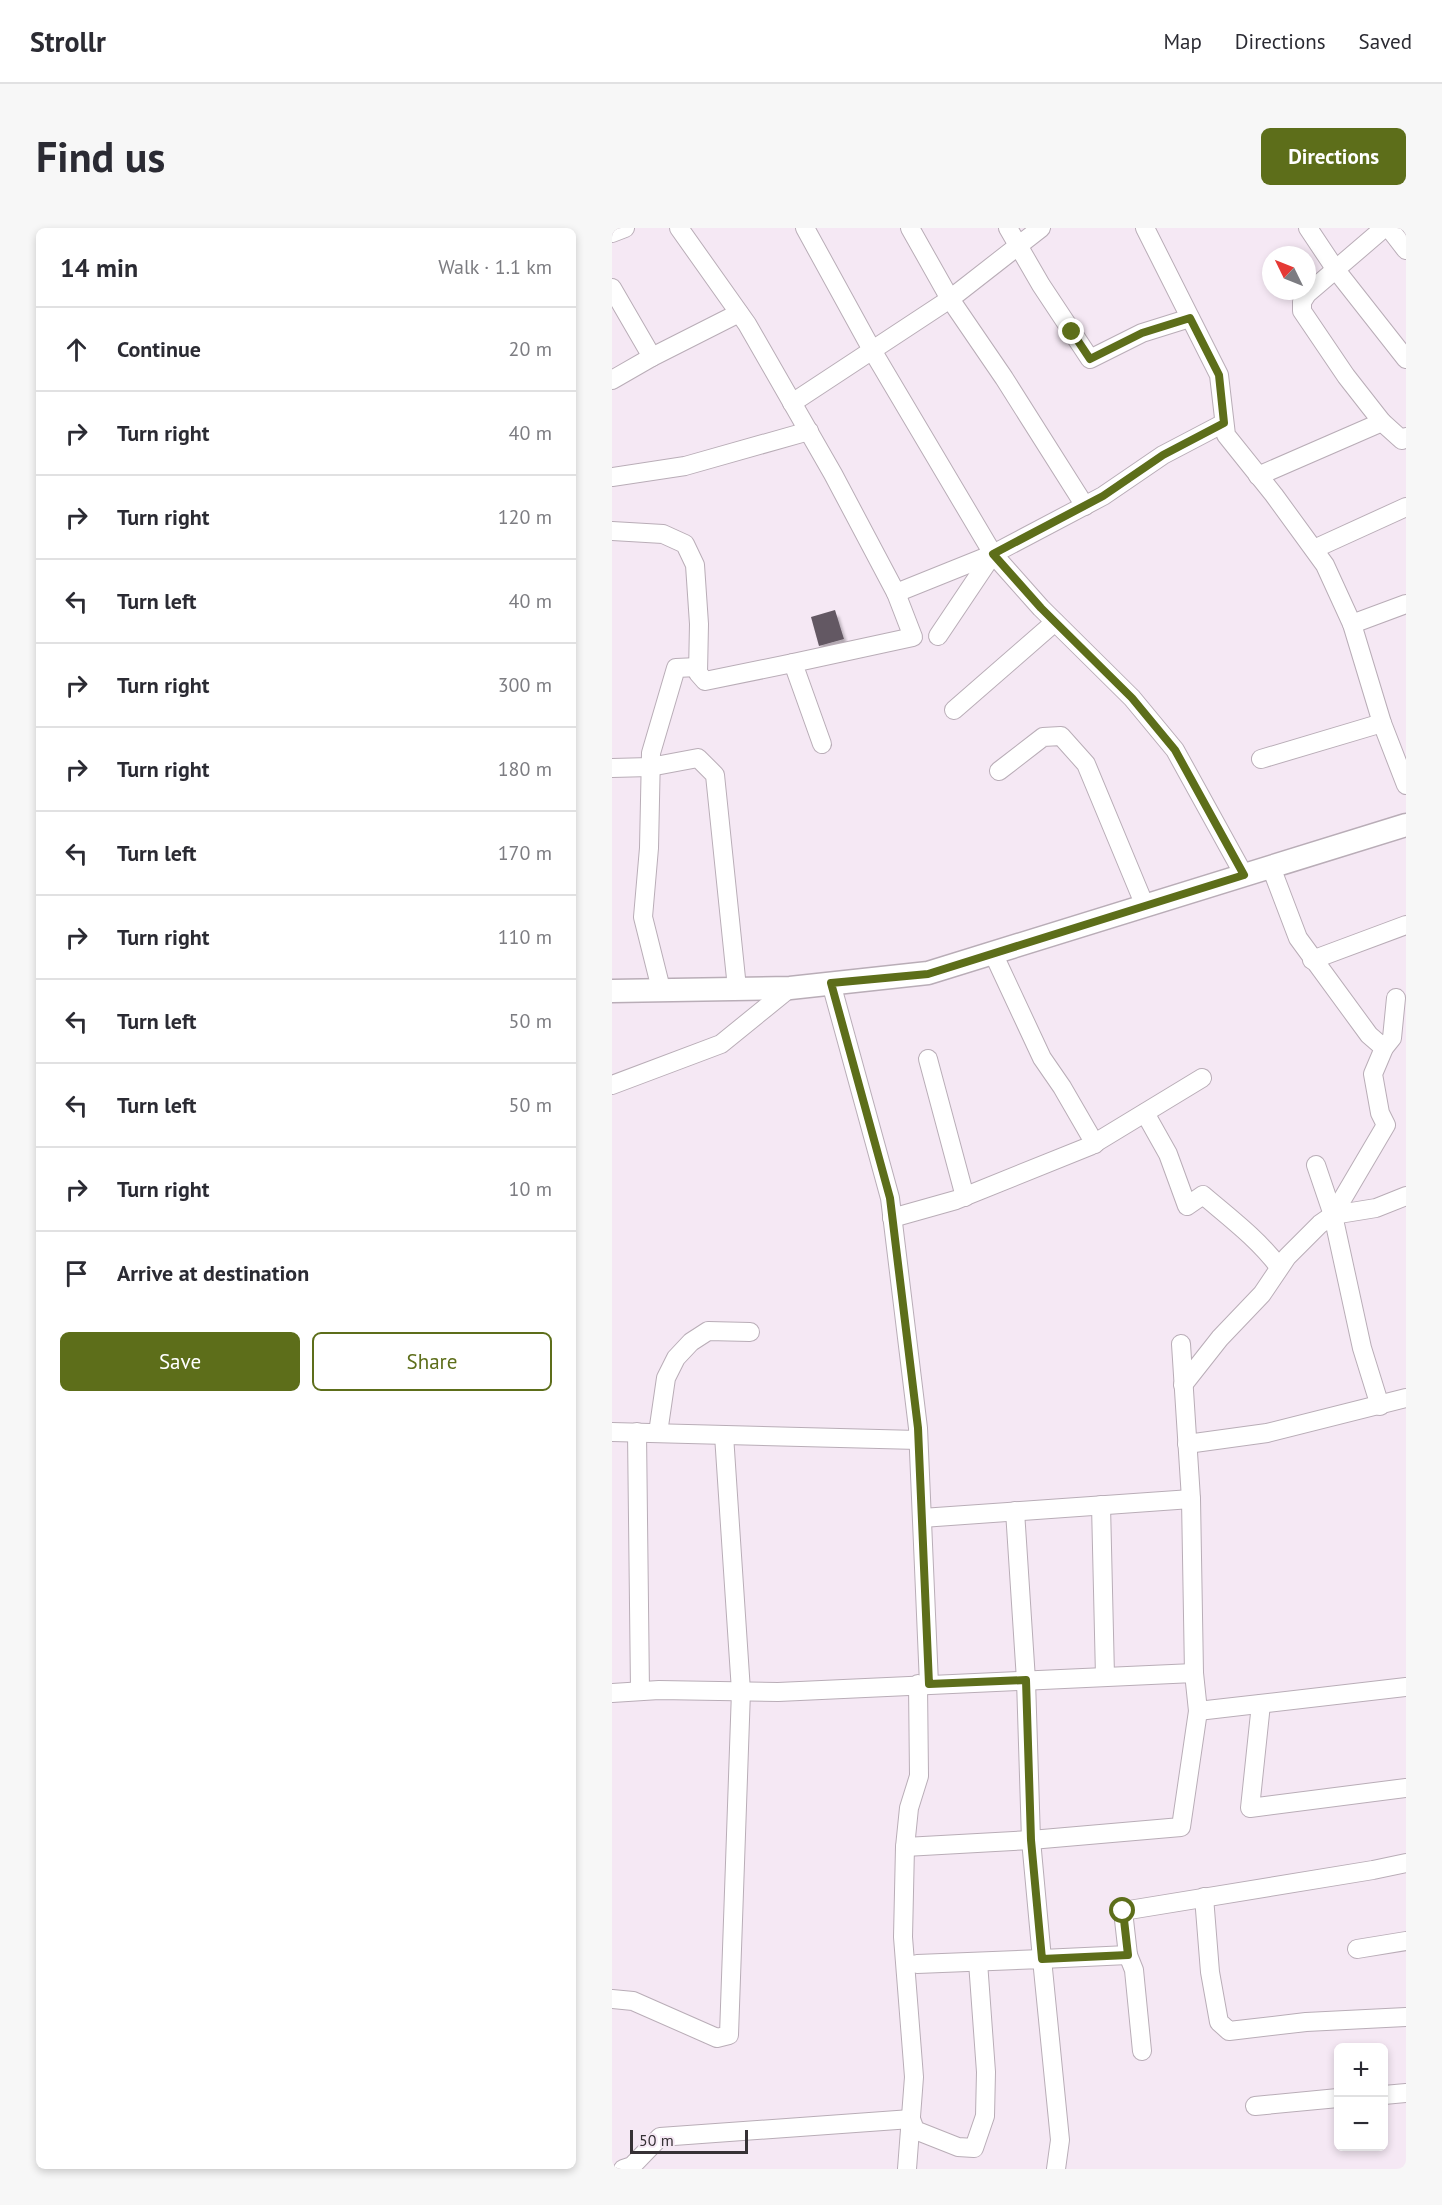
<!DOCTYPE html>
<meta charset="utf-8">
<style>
:root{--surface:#fff;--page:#f7f7f7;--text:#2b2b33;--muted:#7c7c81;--line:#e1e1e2;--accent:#5d6e1a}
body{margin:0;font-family:"PT Sans",sans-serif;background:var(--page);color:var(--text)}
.controls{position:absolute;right:18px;bottom:18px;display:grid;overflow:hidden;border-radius:9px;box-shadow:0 3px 9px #0003}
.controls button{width:54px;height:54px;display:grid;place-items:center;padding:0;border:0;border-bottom:2px solid var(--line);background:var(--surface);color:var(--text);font:30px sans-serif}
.compass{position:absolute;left:650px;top:18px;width:54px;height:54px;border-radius:50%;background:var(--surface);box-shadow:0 3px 9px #0003;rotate:313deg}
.scale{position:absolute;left:18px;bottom:15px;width:118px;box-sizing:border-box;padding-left:6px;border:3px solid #363135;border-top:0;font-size:16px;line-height:21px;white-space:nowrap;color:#363135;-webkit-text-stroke:4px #f5e8f4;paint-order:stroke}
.stop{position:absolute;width:18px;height:18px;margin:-14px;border:4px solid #5d6e1a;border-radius:50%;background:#fff}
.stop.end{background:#5d6e1a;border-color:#fff;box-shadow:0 2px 6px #0008}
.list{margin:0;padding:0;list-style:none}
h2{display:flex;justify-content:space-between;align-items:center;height:78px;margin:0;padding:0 24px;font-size:26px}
h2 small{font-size:20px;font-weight:400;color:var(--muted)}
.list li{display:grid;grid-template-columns:39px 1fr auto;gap:18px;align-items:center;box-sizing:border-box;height:84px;padding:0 24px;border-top:2px solid var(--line)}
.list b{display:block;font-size:22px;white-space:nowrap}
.list em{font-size:20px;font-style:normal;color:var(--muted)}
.actions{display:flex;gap:12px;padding:18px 24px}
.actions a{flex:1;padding:14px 0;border:2px solid var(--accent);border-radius:9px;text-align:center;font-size:21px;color:var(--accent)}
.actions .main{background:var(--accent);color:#fff}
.icon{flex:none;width:33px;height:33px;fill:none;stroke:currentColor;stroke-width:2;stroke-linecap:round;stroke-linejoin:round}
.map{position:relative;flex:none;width:794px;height:1941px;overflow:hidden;border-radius:9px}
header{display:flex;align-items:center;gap:36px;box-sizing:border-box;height:84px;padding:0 30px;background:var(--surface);border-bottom:2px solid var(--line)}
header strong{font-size:28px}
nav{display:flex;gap:33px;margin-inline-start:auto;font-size:21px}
.intro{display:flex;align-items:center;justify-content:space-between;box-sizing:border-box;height:144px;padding:0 36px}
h1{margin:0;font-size:42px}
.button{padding:15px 27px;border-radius:9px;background:var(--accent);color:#fff;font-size:21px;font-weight:700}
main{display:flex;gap:36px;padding:0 36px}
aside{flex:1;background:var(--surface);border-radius:9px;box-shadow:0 3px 9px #0003}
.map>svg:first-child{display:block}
.building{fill:#645963;filter:url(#shadow)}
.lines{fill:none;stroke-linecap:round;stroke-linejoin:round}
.minor-casing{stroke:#b9adb7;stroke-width:20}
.tertiary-casing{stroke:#b9adb7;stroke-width:25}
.minor{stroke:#fff;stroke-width:18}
.tertiary{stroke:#fff;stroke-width:22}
.route{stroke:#5d6e1a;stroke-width:8}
</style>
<header>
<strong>Strollr</strong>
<nav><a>Map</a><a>Directions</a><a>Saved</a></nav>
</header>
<div class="intro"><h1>Find us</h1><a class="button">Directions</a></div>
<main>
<aside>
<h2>14 min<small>Walk · 1.1 km</small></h2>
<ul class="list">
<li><svg class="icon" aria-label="ahead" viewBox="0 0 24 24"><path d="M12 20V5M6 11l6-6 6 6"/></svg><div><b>Continue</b></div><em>20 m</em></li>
<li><svg class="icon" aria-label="right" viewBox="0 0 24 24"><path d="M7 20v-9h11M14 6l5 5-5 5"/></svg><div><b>Turn right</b></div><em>40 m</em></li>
<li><svg class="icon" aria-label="right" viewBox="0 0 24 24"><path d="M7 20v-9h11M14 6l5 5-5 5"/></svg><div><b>Turn right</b></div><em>120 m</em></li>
<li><svg class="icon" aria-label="left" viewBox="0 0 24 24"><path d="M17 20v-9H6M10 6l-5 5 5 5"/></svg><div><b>Turn left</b></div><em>40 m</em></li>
<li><svg class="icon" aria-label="right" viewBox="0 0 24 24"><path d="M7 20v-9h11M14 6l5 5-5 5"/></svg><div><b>Turn right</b></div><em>300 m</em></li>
<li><svg class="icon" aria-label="right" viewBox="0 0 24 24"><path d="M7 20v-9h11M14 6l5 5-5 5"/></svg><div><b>Turn right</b></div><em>180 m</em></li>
<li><svg class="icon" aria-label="left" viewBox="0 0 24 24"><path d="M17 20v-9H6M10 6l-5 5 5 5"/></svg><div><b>Turn left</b></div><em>170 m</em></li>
<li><svg class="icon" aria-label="right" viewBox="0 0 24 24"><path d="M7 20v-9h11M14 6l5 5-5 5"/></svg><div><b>Turn right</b></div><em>110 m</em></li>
<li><svg class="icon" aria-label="left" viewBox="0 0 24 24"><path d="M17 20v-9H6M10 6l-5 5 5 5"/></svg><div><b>Turn left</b></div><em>50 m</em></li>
<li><svg class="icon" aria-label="left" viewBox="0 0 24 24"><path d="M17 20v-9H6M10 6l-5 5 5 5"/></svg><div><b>Turn left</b></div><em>50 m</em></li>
<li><svg class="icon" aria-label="right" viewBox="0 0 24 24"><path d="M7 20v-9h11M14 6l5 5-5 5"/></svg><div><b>Turn right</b></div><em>10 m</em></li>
<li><svg class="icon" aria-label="arrive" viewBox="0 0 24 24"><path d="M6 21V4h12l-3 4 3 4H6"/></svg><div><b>Arrive at destination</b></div></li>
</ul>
<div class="actions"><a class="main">Save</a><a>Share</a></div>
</aside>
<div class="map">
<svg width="794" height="1941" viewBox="0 0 794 1941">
<defs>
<filter id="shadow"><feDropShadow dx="3.5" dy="6" stdDeviation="1.5" flood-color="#0004"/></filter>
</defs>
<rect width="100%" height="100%" fill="#f5e8f4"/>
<path class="building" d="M223 382 232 411 207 418 199 389Z"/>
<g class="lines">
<defs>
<g id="minor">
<path d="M67 0 135 96 221 246 284 365 381 326 491 268 551 227 612 195"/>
<path d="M193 0 260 122 381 326 429 380 520 470 563 522 632 647"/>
<path d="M298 0 338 71 392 150 473 278"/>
<path d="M396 0 429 57 478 131 530 105 578 90"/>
<path d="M533 0 607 147 614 207 662 267 713 337 740 396 770 495 794 557"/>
<path d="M696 0 724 42 794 131"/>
<path d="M777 0 794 22"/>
<path d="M0 5 13 0"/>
<path d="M0 60 40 129"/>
<path d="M0 152 40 129 127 85"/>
<path d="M180 175 338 71 429 0"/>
<path d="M770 194 734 148 690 83V74L695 66 772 0"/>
<path d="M646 248 770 194 790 212 794 209"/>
<path d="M0 249 73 238 197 203"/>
<path d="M0 303 51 306 73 316 83 337 87 396 86 445 93 453 181 435"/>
<path d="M702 321 794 279"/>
<path d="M740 396 794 376"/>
<path d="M326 408 381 326"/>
<path d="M342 482 443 394"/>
<path d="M210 516 181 435 301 409 284 365"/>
<path d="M649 531 770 495"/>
<path d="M0 540 38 539 86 530 103 547 125 760"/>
<path d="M387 543 431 509 449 508 474 536 533 678"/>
<path d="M659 639 686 710 757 807 772 820"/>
<path d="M381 725 430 830 450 859 483 916"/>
<path d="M700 732 794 697"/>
<path d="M219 755 278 970 306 1200 317 1456"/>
<path d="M49 761 31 689 37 620 39 525 64 440 86 439"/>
<path d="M316 831 353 969"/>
<path d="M0 857 109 816 178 760"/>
<path d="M533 885 556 926 575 978 591 967C618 990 646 1011 667 1039"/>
<path d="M704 937 721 987 750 1120 768 1178"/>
<path d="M721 987 774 897 768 885 761 846 772 820 780 810 784 770"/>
<path d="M280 990 344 972 478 918 590 850"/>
<path d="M569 1116 579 1271 582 1445"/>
<path d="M571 1157 608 1110 650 1066 675 1029 708 996 721 987 764 980 794 968"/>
<path d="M0 1204 306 1212"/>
<path d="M25 1204 28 1463"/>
<path d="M46 1205 54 1150 64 1130 79 1114 96 1103 138 1104"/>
<path d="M575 1216 655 1205 794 1170"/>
<path d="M489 1277 493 1448"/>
<path d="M403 1283 414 1452 419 1612 430 1731 516 1727 511 1683 761 1642 794 1635"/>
<path d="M310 1290 579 1271"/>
<path d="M0 1465 47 1462 166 1464 582 1445 586 1483 794 1459"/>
<path d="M649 1476 638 1580 794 1560"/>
<path d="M293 1619 419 1612 569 1599 586 1483"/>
<path d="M592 1669 598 1744 607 1794 617 1803 694 1794 794 1789"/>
<path d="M745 1721 794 1713"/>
<path d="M516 1727 522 1742 530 1823"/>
<path d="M305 1736 430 1731 448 1912 444 1941"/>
<path d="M0 1771 21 1773 105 1810 117 1807 129 1463 112 1207"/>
<path d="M772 1867 794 1865"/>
<path d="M643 1878 726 1870"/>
<path d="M11 1941 20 1938 48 1909 299 1891 303 1902 346 1919 362 1920 373 1888 374 1844 366 1734"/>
<path d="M295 1941 302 1849 291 1709 293 1619 297 1580 307 1548 306 1456"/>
</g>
<path id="tertiary" d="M0 763 178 760 316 745 794 597"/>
</defs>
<use href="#minor" class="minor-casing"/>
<use href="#tertiary" class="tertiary-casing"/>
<use href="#minor" class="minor"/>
<use href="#tertiary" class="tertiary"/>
</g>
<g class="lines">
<path class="route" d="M460 104 478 131 530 105 578 90 607 147 612 195 551 227 491 268 381 326 429 380 520 470 563 522 632 647 316 746 219 755 278 970 306 1200 317 1456 414 1452 419 1612 430 1731 516 1727 511 1683"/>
</g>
</svg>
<div class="controls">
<button>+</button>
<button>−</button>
</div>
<svg class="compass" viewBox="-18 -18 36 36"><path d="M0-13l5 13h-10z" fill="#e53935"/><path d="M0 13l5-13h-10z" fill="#7c7c81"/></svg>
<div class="scale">50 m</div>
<div class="stop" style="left:511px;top:1683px"></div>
<div class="stop end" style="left:460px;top:104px"></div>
</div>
</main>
